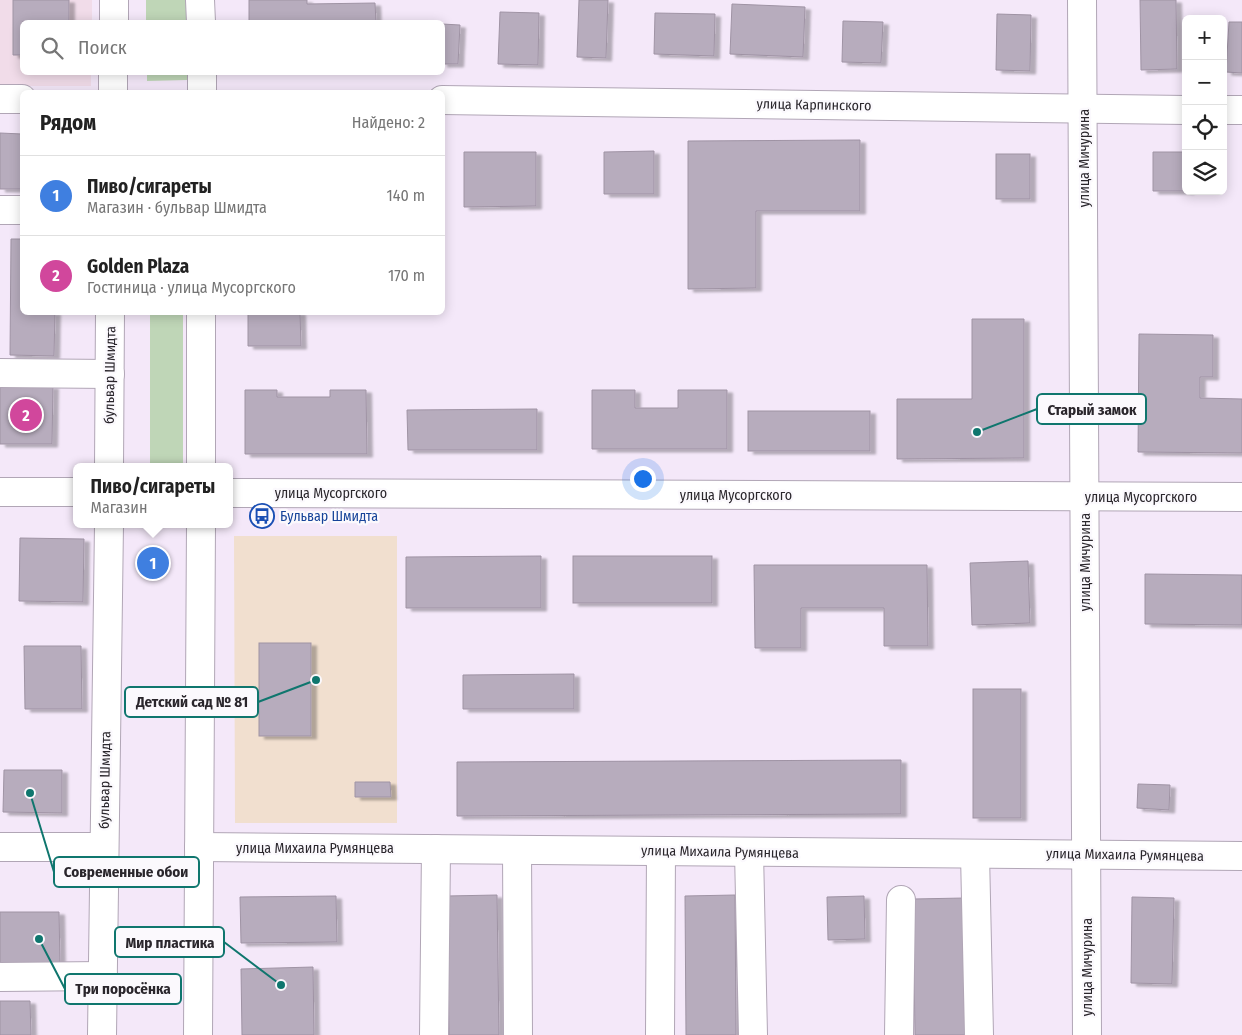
<!DOCTYPE html>
<html lang="ru">
<meta charset="utf-8">
<style>
:root{--surface:#fff;--page:#f6f6f6;--text:#222;--muted:#767676;--line:#e0e0e0;--accent:#be336b}
body{margin:0;font-family:"Fira Sans Condensed",sans-serif;background:var(--page);color:var(--text)}
.controls{position:absolute;right:15px;top:15px;display:grid;overflow:hidden;border-radius:8px;box-shadow:0 2px 12px #0003}
.controls button{width:45px;height:45px;display:grid;place-items:center;padding:0;border:0;border-bottom:1px solid var(--line);background:var(--surface);color:var(--text);font:25px sans-serif}
.you{position:absolute;left:642px;top:478px;width:18px;height:18px;margin:-12px;border:4px solid #fff;border-radius:50%;background:#1a73e8;box-shadow:0 0 0 8px #1a73e833}
.badge{display:grid;place-items:center;width:32px;height:32px;border-radius:50%;background:var(--accent);color:#fff;font-size:16px;font-weight:700}
.pin{position:absolute;translate:-50% -50%;border:2px solid #fff;box-shadow:0 1px 5px #0006}
.popup{position:absolute;left:73px;top:463px;width:160px;height:65px;box-sizing:border-box;display:grid;place-content:center;border-radius:8px;background:var(--surface);filter:drop-shadow(0 1px 4px #0005);font-size:16px;white-space:nowrap;color:var(--muted)}
.popup b{font-size:19px;color:var(--text)}
.popup::after{content:'';position:absolute;left:50%;top:100%;margin-left:-10px;border:10px solid transparent;border-top-color:var(--surface)}
.list{margin:0;padding:0;list-style:none}
h2{display:flex;justify-content:space-between;align-items:center;height:65px;margin:0;padding:0 20px;font-size:21px}
h2 small{font-size:16px;font-weight:400;color:var(--muted)}
.list li{display:grid;grid-template-columns:32px 1fr auto;gap:15px;align-items:center;box-sizing:border-box;height:80px;padding:0 20px;border-top:1px solid var(--line)}
.list b{display:block;font-size:19px;white-space:nowrap}
.list p{margin:0;font-size:16px;white-space:nowrap;color:var(--muted)}
.list em{font-size:16px;font-style:normal;color:var(--muted)}
.icon{flex:none;width:28px;height:28px;fill:none;stroke:currentColor;stroke-width:2;stroke-linecap:round;stroke-linejoin:round}
.map{position:relative;flex:none;width:1242px;height:1035px;overflow:hidden}
.search{position:absolute;background:var(--surface);box-shadow:0 2px 12px #0003;left:20px;top:20px;width:425px;height:55px;display:flex;align-items:center;gap:12px;box-sizing:border-box;padding:0 18px;border-radius:8px;color:var(--muted);font-size:19px}
.panel{position:absolute;background:var(--surface);box-shadow:0 2px 12px #0003;left:20px;top:90px;width:425px;height:225px;border-radius:8px}
.map>svg:first-child{display:block}
.commercial{fill:#f1dce9}
.education{fill:#f1dfcf}
.green{fill:#bfd6b7}
.building{fill:#b7acbd;stroke:#9f93a4;filter:url(#shadow)}
.lines{fill:none;stroke-linecap:round;stroke-linejoin:round}
.minor-casing{stroke:#b1a6b6;stroke-width:30}
.minor{stroke:#fff;stroke-width:28}
.labels{text-anchor:middle;dominant-baseline:central;stroke-width:4.5;stroke-linejoin:round;paint-order:stroke}
.street-label{font-size:14px;fill:#2a262c;stroke:#fbf9fd}
.transit-label{font-size:14px;fill:#164399;stroke:#fbf9fd;text-anchor:start}
.leader{fill:none;stroke:#0f766e;stroke-width:2}
.callout-dot{fill:#0f766e;stroke:#fbf9fd;stroke-width:2}
.callout{fill:#fbf9fd;stroke:#0f766e;stroke-width:2}
.callout-label{font-size:15px;text-anchor:middle;font-weight:bold;fill:#2a262c}
</style>
<div class="map">
<svg width="1242" height="1035" viewBox="0 0 1242 1035">
<defs>
<filter id="shadow"><feDropShadow dx="5.5" dy="3" stdDeviation="1" flood-color="#0004"/></filter>
</defs>
<rect width="100%" height="100%" fill="#f4e8f9"/>
<path class="commercial" d="M0 0H92V22H22V72L91 73V86H0Z"/>
<path class="education" d="M234 536H397V823H235Z"/>
<g class="green">
<rect x="146" y="0" width="40" height="22"/>
<path d="M147 73H187V80L147 81Z"/>
<rect x="150" y="313" width="33" height="154"/>
</g>
<g class="building">
<path d="M13 0H69V22H22V55H13Z"/>
<path d="M249 0H307V4L375 3 376 22H249Z"/>
<path d="M579 0H608L606 58 577 57Z"/>
<path d="M1140 0H1176L1177 69 1141 70Z"/>
<path d="M732 4 805 7 803 57 730 54Z"/>
<path d="M500 12 539 13 538 65 498 64Z"/>
<path d="M655 13 715 14 714 56 654 54Z"/>
<path d="M997 14 1031 15 1030 71 996 70Z"/>
<path d="M843 21 883 22 881 63 842 62Z"/>
<path d="M1229 22H1242V73L1226 72Z"/>
<path d="M442 24 460 25 458 64H442Z"/>
<path d="M0 133 22 134V189H0Z"/>
<path d="M860 140V211H756V288L688 289V141Z"/>
<path d="M654 151V194H604V152Z"/>
<path d="M464 152H536V206L464 207Z"/>
<path d="M1153 152H1186V191H1189H1153Z"/>
<rect x="996" y="154" width="34" height="45"/>
<path d="M11 239H22V312H55L54 356 10 355Z"/>
<path d="M248 312H300L301 346H248Z"/>
<path d="M972 319H1024V458L897 459V399H972Z"/>
<path d="M1139 334 1213 335V377H1200V398L1242 399V453L1138 452Z"/>
<path d="M0 386H53L52 444H0Z"/>
<path d="M245 390H277V397H330V390H366L367 454H245Z"/>
<path d="M592 390H635V408H678V390H727V449H592Z"/>
<path d="M537 409V450H408L407 410Z"/>
<rect x="748" y="411" width="122" height="40"/>
<path d="M20 538 84 539 83 602 19 601Z"/>
<path d="M541 556V608H406V557Z"/>
<rect x="573" y="556" width="139" height="47"/>
<path d="M1028 561 1030 623 972 625 970 563Z"/>
<path d="M754 565H927L928 646H884V608H801V648H755Z"/>
<path d="M1145 574 1242 575V625L1145 624Z"/>
<rect x="259" y="643" width="52" height="93"/>
<path d="M24 646H81L82 709H25Z"/>
<path d="M574 674V709H463V675Z"/>
<rect x="973" y="689" width="48" height="129"/>
<path d="M901 760V814L457 816V762Z"/>
<path d="M4 770H62V813L3 812Z"/>
<path d="M355 782H390L391 797H355Z"/>
<path d="M1138 784 1170 785 1169 810 1137 808Z"/>
<path d="M497 895 499 1035H449L447 896Z"/>
<path d="M735 895 736 1035H686L685 896Z"/>
<path d="M336 896 337 942 241 943 240 897Z"/>
<path d="M864 896 865 939 828 940 827 897Z"/>
<path d="M1132 897 1174 898 1172 984 1131 983Z"/>
<path d="M964 898 965 1035H915L913 899Z"/>
<path d="M0 912H59L60 963 0 964Z"/>
<path d="M313 967 314 1035H242L241 969Z"/>
<path d="M0 1001H30L31 1035H0Z"/>
</g>
<g class="lines">
<defs>
<g id="minor">
<path d="M200 0 201 22"/>
<path d="M1082 0 1087 1035"/>
<path d="M114 22V0"/>
<path d="M113 92V72"/>
<path d="M202 92V72"/>
<path d="M0 99H22"/>
<path d="M442 100 1186 110"/>
<path d="M1223 110H1242"/>
<path d="M0 210H22"/>
<path d="M0 373 110 374"/>
<path d="M109 467 110 312"/>
<path d="M201 467V312"/>
<path d="M0 492H77"/>
<path d="M229 493 1242 497"/>
<path d="M0 847H104"/>
<path d="M199 847 1242 856"/>
<path d="M517 850 518 1035"/>
<path d="M749 852 753 1035"/>
<path d="M975 854 979 1035"/>
<path d="M0 977 103 976"/>
<path d="M102 1035 109 524"/>
<path d="M198 1035 201 524"/>
<path d="M434 1035 436 849"/>
<path d="M660 1035 661 851"/>
<path d="M899 1035 901 900"/>
</g>
</defs>
<use href="#minor" class="minor-casing"/>
<use href="#minor" class="minor"/>
</g>
<defs>
<symbol id="bus-ring" viewBox="-11 -11 22 22"><circle r="9.5" fill="#fbf9fd" stroke="#1a4fb4" stroke-width="1.5"/><path d="M-5-6H5V4H4V6H2V4H-2V6H-4V4H-5ZM-3.5-4V0h7V-4ZM-3.5 1.2v1.5H-2V1.2ZM2 1.2v1.5H3.5V1.2Z" fill="#1a4fb4"/></symbol>
</defs>
<g fill-rule="evenodd">
<use href="#bus-ring" x="248" y="502" width="28" height="28"/>
</g>
<g class="labels">
<g class="street-label">
<text transform="translate(814 105) rotate(1)">улица Карпинского</text>
<text transform="translate(1084 158) rotate(-90)">улица Мичурина</text>
<text transform="translate(110 375) rotate(-89)">бульвар Шмидта</text>
<text x="331" y="493">улица Мусоргского</text>
<text x="736" y="495">улица Мусоргского</text>
<text x="1141" y="497">улица Мусоргского</text>
<text transform="translate(1085 562) rotate(-90)">улица Мичурина</text>
<text transform="translate(105 780) rotate(-89)">бульвар Шмидта</text>
<text x="315" y="848">улица Михаила Румянцева</text>
<text transform="translate(720 852) rotate(1)">улица Михаила Румянцева</text>
<text transform="translate(1125 855) rotate(1)">улица Михаила Румянцева</text>
<text transform="translate(1087 967) rotate(-90)">улица Мичурина</text>
</g>
<g class="transit-label">
<text x="280" y="516">Бульвар Шмидта</text>
</g>
</g>
<path class="leader" d="M977 432L1037 409M316 680L258 702M30 793L54 872M281 985L224 942M39 939L65 989"/>
<g class="callout-dot">
<circle cx="977" cy="432" r="5"/>
<circle cx="316" cy="680" r="5"/>
<circle cx="30" cy="793" r="5"/>
<circle cx="281" cy="985" r="5"/>
<circle cx="39" cy="939" r="5"/>
</g>
<g class="callout">
<rect x="1037" y="394" width="109" height="30" rx="5"/>
<rect x="125" y="687" width="133" height="30" rx="5"/>
<rect x="54" y="857" width="145" height="30" rx="5"/>
<rect x="115" y="927" width="109" height="30" rx="5"/>
<rect x="65" y="974" width="116" height="30" rx="5"/>
</g>
<g class="callout-label">
<text x="1092" y="415">Старый замок</text>
<text x="192" y="707">Детский сад № 81</text>
<text x="126" y="877">Современные обои</text>
<text x="170" y="948">Мир пластика</text>
<text x="123" y="994">Три поросёнка</text>
</g>
</svg>
<div class="controls">
<button>+</button>
<button>−</button>
<button><svg class="icon" aria-label="locate" viewBox="0 0 24 24"><circle cx="12" cy="12" r="6"/><path d="M12 2v4M12 18v4M2 12h4M18 12h4"/></svg></button>
<button><svg class="icon" aria-label="layers" viewBox="0 0 24 24"><path d="M12 4l9 5-9 5-9-5zM3 14l9 5 9-5"/></svg></button>
</div>
<div class="you"></div>
<div class="pin badge" style="left:153px;top:563px;background:#3f7fe0">1</div>
<div class="popup"><b>Пиво/сигареты</b>Магазин</div>
<div class="pin badge" style="left:26px;top:415px;background:#d1479c">2</div>
<div class="search"><svg class="icon" aria-label="search" viewBox="0 0 24 24"><circle cx="10" cy="10" r="6"/><path d="M15 15l6 6"/></svg>Поиск</div>
<section class="panel">
<h2>Рядом<small>Найдено: 2</small></h2>
<ul class="list">
<li><span class="badge" style="background:#3f7fe0">1</span><div><b>Пиво/сигареты</b><p>Магазин · бульвар Шмидта</p></div><em>140 m</em></li>
<li><span class="badge" style="background:#d1479c">2</span><div><b>Golden Plaza</b><p>Гостиница · улица Мусоргского</p></div><em>170 m</em></li>
</ul>
</section>
</div>
